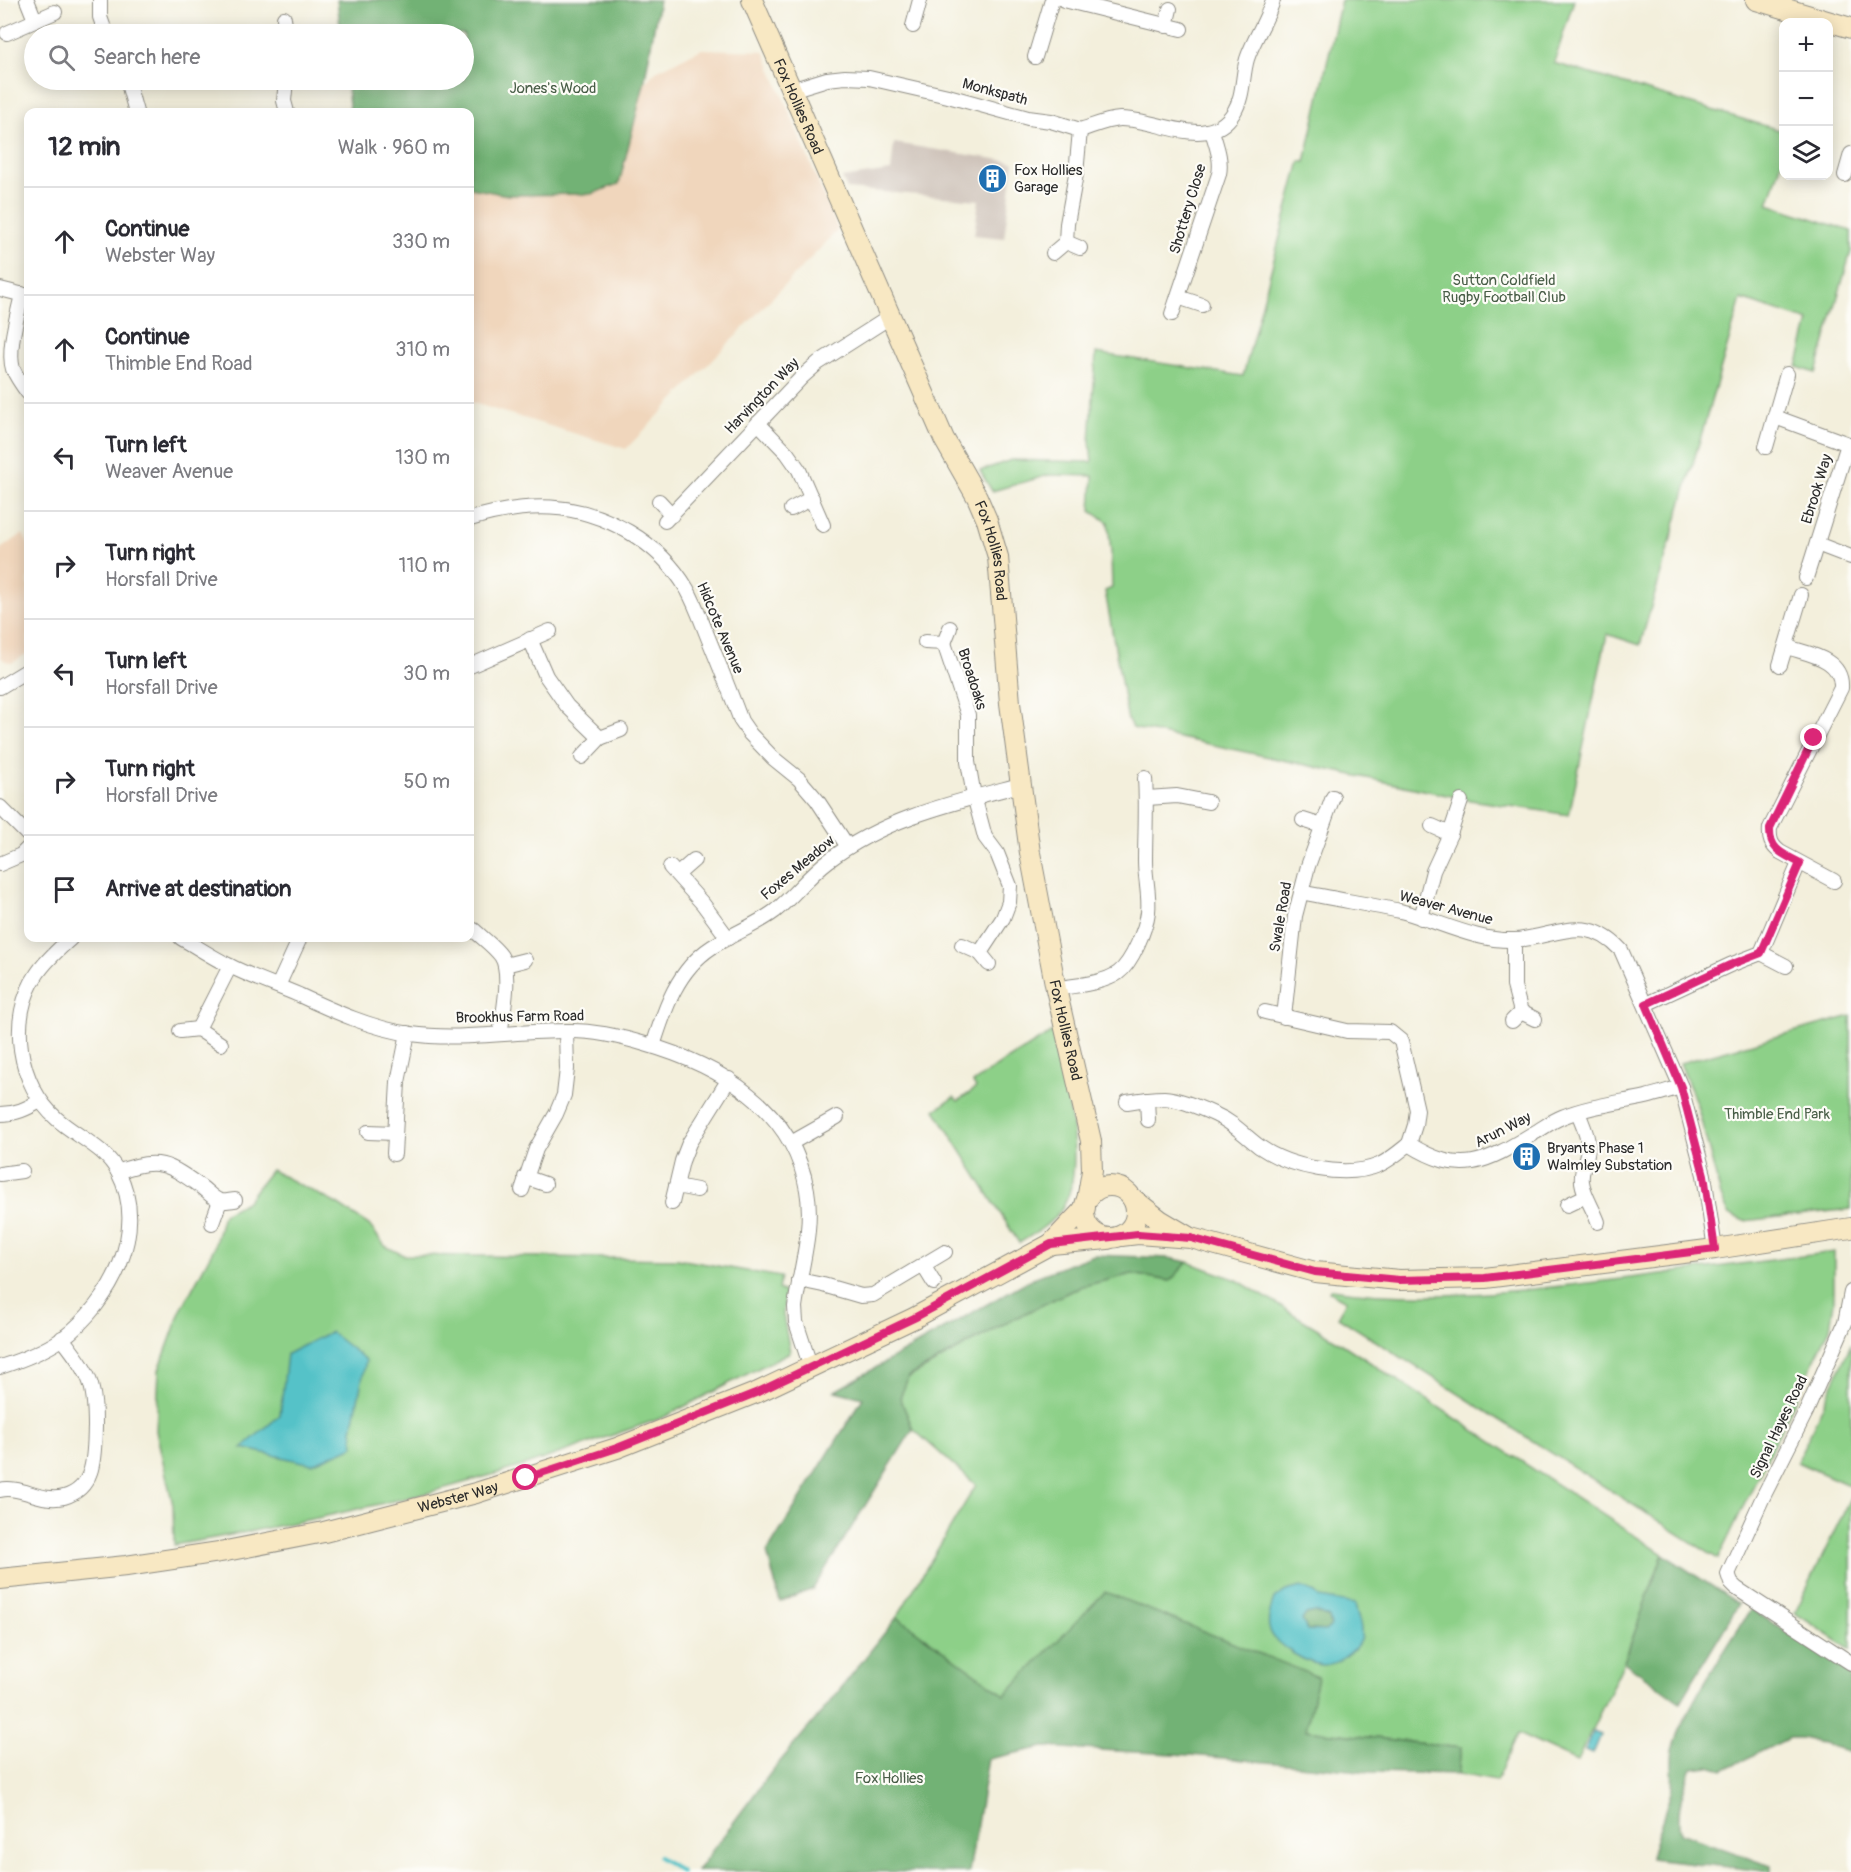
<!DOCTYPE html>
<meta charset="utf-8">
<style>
:root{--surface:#fff;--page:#f2f2f3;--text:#2b2b33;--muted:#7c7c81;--line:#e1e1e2}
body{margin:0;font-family:Pangolin,sans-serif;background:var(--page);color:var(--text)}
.controls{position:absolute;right:18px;top:18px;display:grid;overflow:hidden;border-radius:12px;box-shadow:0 3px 15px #0003}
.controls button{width:54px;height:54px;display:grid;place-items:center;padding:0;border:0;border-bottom:2px solid var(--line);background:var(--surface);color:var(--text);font:30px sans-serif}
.stop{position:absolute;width:18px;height:18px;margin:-14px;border:4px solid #db2777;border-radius:50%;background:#fff}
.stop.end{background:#db2777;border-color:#fff;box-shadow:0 2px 6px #0008}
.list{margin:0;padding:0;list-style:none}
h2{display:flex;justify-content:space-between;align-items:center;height:78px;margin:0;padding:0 24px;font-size:26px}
h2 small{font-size:20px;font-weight:400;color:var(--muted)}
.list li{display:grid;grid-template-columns:39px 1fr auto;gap:18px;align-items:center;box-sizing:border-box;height:108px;padding:0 24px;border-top:2px solid var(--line)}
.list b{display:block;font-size:22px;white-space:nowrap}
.list p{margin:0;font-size:20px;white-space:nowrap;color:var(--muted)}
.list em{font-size:20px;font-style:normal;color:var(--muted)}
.icon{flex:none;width:33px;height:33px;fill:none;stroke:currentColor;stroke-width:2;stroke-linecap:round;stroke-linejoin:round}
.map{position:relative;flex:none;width:1851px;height:1872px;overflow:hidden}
.search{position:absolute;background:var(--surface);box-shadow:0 3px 15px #0003;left:24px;top:24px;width:450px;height:66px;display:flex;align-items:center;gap:15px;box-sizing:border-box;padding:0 21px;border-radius:33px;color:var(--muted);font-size:22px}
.panel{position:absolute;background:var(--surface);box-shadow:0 3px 15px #0003;left:24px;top:108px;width:450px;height:834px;border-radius:12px}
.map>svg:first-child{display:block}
.built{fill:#f0d6bc}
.industrial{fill:#cec2b9}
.green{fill:#8dd088;stroke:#5c7e5a;stroke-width:1.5}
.forest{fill:#72b274;stroke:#4e6e50;stroke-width:1.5}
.water{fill:#54c2c8;stroke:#40767a;stroke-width:1.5;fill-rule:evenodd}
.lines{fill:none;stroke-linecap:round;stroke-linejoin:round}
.stream{stroke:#54c2c8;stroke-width:4}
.street-casing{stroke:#8f8d84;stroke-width:16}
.secondary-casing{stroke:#8f8d84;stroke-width:22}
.street{stroke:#fff;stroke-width:14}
.secondary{stroke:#f8e8c3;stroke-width:20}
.route{stroke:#db2777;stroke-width:8}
.labels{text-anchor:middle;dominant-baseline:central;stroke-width:4.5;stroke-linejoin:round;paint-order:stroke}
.park-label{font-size:15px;fill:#485d47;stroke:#fdfcf7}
.street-label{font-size:15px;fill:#2b2b2b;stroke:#fdfcf7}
.poi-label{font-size:15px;fill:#2b2b2b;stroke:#fdfcf7;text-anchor:start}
</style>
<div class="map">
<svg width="1851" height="1872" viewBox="0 0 1851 1872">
<rect width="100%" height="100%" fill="#fdfcf7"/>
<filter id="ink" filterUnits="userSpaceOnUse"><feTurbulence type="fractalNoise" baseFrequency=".0167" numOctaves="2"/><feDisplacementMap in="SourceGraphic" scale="12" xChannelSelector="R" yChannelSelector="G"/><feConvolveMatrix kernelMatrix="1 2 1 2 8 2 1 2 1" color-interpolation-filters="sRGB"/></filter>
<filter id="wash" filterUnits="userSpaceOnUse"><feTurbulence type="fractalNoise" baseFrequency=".008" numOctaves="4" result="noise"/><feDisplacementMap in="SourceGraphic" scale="24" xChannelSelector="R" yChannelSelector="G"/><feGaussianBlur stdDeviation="1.35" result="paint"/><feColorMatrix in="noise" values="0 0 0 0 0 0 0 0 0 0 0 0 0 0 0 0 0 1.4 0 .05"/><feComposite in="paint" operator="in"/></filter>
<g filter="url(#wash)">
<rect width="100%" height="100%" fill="#f3efdc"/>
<g class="built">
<path d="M702 49 764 51 838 230 626 449 470 402V188L508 195 591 194 619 184 644 84 656 71Z"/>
<path d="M23 534 28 544V653L12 663 3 660 0 655V549Z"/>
</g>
<path class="industrial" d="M894 143 1014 162 1004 238 974 235 979 200 847 189 842 178 891 171Z"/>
<g class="green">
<path d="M1341 0H1574L1554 63 1783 131V159L1768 204 1851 231V251L1816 373 1797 367 1809 321 1741 299 1640 645 1607 634 1569 815 1470 800 1133 728 1128 721 1105 591 1112 588 1111 552 1108 522 1091 511 1093 476 1049 475 992 491 980 471 1011 460 1092 462 1090 441 1096 353 1243 376 1300 161 1305 162Z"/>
<path d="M1851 1016V1209L1744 1221 1729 1214 1721 1196 1697 1105 1680 1063Z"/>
<path d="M1054 1031C1063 1076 1089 1168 1062 1208 1051 1224 1036 1233 1019 1243L935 1110 954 1097 958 1101 976 1088 973 1083 997 1066Z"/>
<path d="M271 1170 337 1204 369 1225 385 1246 403 1255 678 1259 781 1277 778 1289 785 1292 783 1315 790 1352 662 1418 523 1466 424 1494 322 1517 242 1533 174 1545 173 1505 156 1431 159 1370 180 1312 214 1248 223 1214 246 1202Z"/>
<path d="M1834 1252V1302L1830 1328 1718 1559 1338 1317 1346 1301 1329 1292 1331 1289C1429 1303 1524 1291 1622 1279 1692 1270 1763 1261 1834 1252Z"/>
<path d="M1188 1262 1237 1280 1336 1340 1663 1554 1624 1662 1577 1761 1518 1734 1496 1781 1458 1774 1461 1748 1305 1730 1318 1677 1005 1695 897 1617 976 1485 913 1429 900 1398 908 1378 1009 1321 1079 1287 1132 1274 1170 1281Z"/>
<path d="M1851 1344V1486L1797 1462Z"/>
<path d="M1851 1497V1650L1795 1613Z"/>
</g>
<g class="forest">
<path d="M337 0H659L644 84 619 184 591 194 508 195 470 188V112H350L346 80H464V34H341Z"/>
<path d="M1094 1255 1169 1258 1188 1262 1170 1281 1132 1274 1079 1287 1009 1321 908 1377 900 1398 913 1429 813 1589 780 1602 767 1552 863 1398 835 1391 1033 1278Z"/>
<path d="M1663 1554 1739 1604 1680 1702 1624 1662Z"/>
<path d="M1105 1592 1318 1677 1306 1730 1461 1748 1458 1774 1371 1772 1191 1755 1044 1747 988 1759 969 1872 697 1871 772 1771 831 1701 897 1617 1005 1695Z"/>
<path d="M1751 1609 1851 1674V1752L1803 1738H1789L1723 1770 1709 1766 1692 1768C1683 1789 1676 1810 1680 1833L1771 1866V1872L1651 1858C1656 1835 1665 1814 1671 1792 1675 1777 1669 1761 1674 1746 1690 1698 1725 1652 1751 1609Z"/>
<path d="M1315 1612 1329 1618 1331 1626 1325 1631 1307 1630 1302 1620 1306 1614Z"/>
</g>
<g class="water">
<path d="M330 1332 366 1360 352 1430 354 1446 312 1464 242 1448 280 1415 287 1354Z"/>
<path d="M1301 1587 1315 1593 1320 1598 1355 1604C1357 1615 1364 1630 1360 1640 1355 1652 1336 1665 1323 1665 1307 1664 1276 1646 1270 1631 1266 1621 1271 1608 1274 1599L1286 1591ZM1315 1612 1329 1618 1331 1626 1325 1631 1307 1630 1302 1620 1306 1614Z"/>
<path d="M1593 1732 1601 1735 1593 1754 1585 1751Z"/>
</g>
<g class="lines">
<path class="stream" d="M659 1857 682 1872"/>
</g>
</g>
<g filter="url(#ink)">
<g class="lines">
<defs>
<g id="street">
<path d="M27 0 35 20"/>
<path d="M100 0V17L106 34"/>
<path d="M1064 0 1181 29"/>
<path d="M284 18 286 34"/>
<path d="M913 26 920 0"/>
<path d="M1166 26 1170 9"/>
<path d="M7 33 55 12"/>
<path d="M1035 57 1052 0"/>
<path d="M127 80 136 112"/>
<path d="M286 80 284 101 287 112"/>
<path d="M791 90 827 79 845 77 869 78 948 96 1028 118 1051 121 1080 130"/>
<path d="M1080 130C1093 126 1106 120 1120 119 1157 118 1209 153 1234 112 1244 96 1242 76 1247 59 1254 38 1267 21 1273 0"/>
<path d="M1845 175 1851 154"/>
<path d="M1066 242 1067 224 1076 174 1080 130"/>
<path d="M1053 253 1066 242 1080 248"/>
<path d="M0 289 28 296"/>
<path d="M22 294C18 314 7 349 13 369 17 378 22 385 28 393"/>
<path d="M1178 297 1202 305"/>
<path d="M1172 314 1219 174C1222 159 1216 145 1212 131"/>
<path d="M1775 417 1851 445"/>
<path d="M758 423 787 453 799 470 823 525"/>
<path d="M1766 447 1787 374"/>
<path d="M659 501 672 515"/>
<path d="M791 509 812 498"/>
<path d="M470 519C527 502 576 501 629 532 653 546 673 565 687 589 696 605 702 623 709 640 720 667 731 694 741 721L750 734 773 758 799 779 817 800 848 847"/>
<path d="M665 521 802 377 818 363 890 317"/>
<path d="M1817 544 1851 557"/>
<path d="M1806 578 1848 444"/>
<path d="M530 639 546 676 567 706 600 738"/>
<path d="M925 642 944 643 950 628"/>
<path d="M944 643 968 715V762L974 796 985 837 997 853 1010 886 1009 902 1003 918 980 953"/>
<path d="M1787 647C1808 654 1843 658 1841 688L1770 828C1769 839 1771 845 1780 852L1834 881"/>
<path d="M1780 665 1801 595"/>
<path d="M470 666 550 631"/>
<path d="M0 687 28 670"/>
<path d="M582 757 600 738 621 730"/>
<path d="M1147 798 1177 796 1208 802"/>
<path d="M0 807 28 835"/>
<path d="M1303 820 1322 826"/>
<path d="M1432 826 1450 834 1461 801"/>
<path d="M0 864 21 855 28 848"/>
<path d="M670 867 703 904 728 938"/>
<path d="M678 874 694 860"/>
<path d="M1301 892C1334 899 1367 904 1400 911 1437 920 1476 942 1515 940 1557 937 1585 912 1621 950L1681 1087 1704 1175 1715 1249"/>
<path d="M1421 918 1433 871 1450 834"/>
<path d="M474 930C482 938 494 946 501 956 512 972 503 1015 500 1034"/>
<path d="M181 938C197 947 212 957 228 965 251 977 276 985 299 995 333 1011 373 1029 411 1034 461 1041 514 1031 565 1031 592 1030 619 1036 645 1044 719 1065 793 1108 807 1190 814 1228 800 1270 795 1307L796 1322 811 1368"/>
<path d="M1514 940V986L1521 1012"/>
<path d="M962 945 980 953 989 964"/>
<path d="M1761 953 1786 966"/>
<path d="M505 965 525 960"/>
<path d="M278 986 300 938"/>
<path d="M1056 989C1075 985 1102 984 1118 973 1132 963 1146 928 1148 912 1150 895 1145 878 1145 861 1145 834 1147 806 1145 778"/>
<path d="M1646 1004 1730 965 1761 953 1799 863"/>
<path d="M1265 1012 1347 1031 1390 1032 1401 1041 1417 1110 1415 1125 1409 1144"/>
<path d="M1284 1017 1295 916 1308 866 1333 797"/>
<path d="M1512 1021 1521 1012 1535 1019"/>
<path d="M198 1029 230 966"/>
<path d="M180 1031 198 1029 221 1044"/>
<path d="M653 1046C665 1008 677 970 712 947 732 934 755 926 775 911 794 896 808 876 828 861 885 818 952 803 1020 785"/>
<path d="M1147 1099 1148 1120"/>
<path d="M1127 1102C1139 1100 1152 1098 1164 1098 1180 1099 1201 1108 1216 1115 1233 1122 1245 1136 1260 1147 1289 1167 1346 1179 1379 1165 1390 1160 1399 1152 1409 1144"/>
<path d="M1578 1112C1581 1121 1588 1134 1588 1144 1589 1157 1580 1168 1582 1182 1584 1196 1593 1208 1598 1222"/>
<path d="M0 1114C16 1114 26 1109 40 1101"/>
<path d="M368 1132 395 1133"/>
<path d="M791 1143 837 1117"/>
<path d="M1409 1144C1461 1177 1485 1163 1534 1133 1543 1128 1552 1121 1562 1117 1589 1106 1618 1103 1646 1097 1658 1094 1670 1090 1681 1087"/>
<path d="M394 1154 398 1082 408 1033"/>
<path d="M118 1172C157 1156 169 1164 201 1187 207 1191 214 1200 221 1201 225 1202 231 1200 235 1200"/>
<path d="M0 1174 22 1171"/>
<path d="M525 1177 545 1184"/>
<path d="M676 1186 697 1190"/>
<path d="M522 1190 536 1149 556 1114 564 1095 567 1069 566 1031"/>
<path d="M672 1203 682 1161 689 1143 729 1079"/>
<path d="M1567 1205 1586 1196"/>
<path d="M212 1223 220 1201"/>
<path d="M923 1265 934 1283"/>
<path d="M799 1280 823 1285 861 1296 873 1295 945 1252"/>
<path d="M1851 1292 1845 1323 1806 1412 1762 1499 1728 1574 1731 1583 1736 1588 1851 1663"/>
<path d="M0 1367C22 1360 43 1352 62 1339 111 1302 149 1231 118 1172 105 1147 77 1137 57 1119 18 1085 7 1018 37 974 46 960 59 949 71 938"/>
<path d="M0 1490C21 1485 41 1503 64 1497 96 1488 94 1454 95 1427 95 1413 95 1399 91 1385 86 1368 73 1353 62 1338"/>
</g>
<g id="secondary">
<path id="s1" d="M752 0 944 439 977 497 987 520 998 557 1010 703 1030 853 1056 989 1091 1141 1092 1171 1087 1200"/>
<path d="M1756 0 1851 28"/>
<circle cx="1110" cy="1212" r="26"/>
<path d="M1132 1198 1160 1220 1187 1236"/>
<path d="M1121 1236 1138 1234 1191 1238 1315 1272 1399 1280 1485 1278 1715 1249 1851 1228"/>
<path d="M1051 1244 1108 1239"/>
<path id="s2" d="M0 1579 126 1566 226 1551 324 1532 476 1493 617 1448 758 1392 914 1318 1051 1244 1085 1208"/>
</g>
</defs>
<use href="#street" class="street-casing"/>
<use href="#secondary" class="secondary-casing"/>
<use href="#street" class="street"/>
<use href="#secondary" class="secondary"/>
</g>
</g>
<g class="lines" filter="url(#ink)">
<path class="route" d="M526 1478 617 1448 758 1392 914 1318 1051 1244 1138 1234 1191 1238 1315 1272 1399 1280 1485 1278 1715 1249 1704 1175 1681 1087 1646 1004 1730 965 1761 953 1800 863C1783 854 1769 850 1770 828L1814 738"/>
</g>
<defs>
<symbol id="building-disc" viewBox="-11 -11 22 22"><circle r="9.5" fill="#1f6fb2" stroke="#fdfcf7"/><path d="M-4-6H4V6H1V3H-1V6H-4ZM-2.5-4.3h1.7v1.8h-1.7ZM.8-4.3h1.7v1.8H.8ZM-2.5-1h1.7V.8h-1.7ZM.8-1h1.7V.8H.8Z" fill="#fff"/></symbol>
</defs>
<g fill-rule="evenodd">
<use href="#building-disc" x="976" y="162" width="33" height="33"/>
<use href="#building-disc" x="1510" y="1140" width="33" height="33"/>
</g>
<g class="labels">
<g class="park-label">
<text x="553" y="88">Jones's Wood</text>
<text x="1504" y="280">Sutton Coldfield<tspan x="1504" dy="17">Rugby Football Club</tspan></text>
<text x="1777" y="1114">Thimble End Park</text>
<text x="889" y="1778">Fox Hollies</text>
</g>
<g class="street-label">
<text transform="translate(995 92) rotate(15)">Monkspath</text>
<text stroke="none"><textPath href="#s1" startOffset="116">Fox Hollies Road</textPath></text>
<text transform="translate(1188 209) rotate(-73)">Shottery Close</text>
<text transform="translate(762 396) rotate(-46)">Harvington Way</text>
<text transform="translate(1817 489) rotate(-73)">Ebrook Way</text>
<text stroke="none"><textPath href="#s1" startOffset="602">Fox Hollies Road</textPath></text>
<text transform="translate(720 628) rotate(67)">Hidcote Avenue</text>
<text transform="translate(972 679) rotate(72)">Broadoaks</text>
<text transform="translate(798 868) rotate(-40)">Foxes Meadow</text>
<text transform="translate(1446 908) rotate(15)">Weaver Avenue</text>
<text transform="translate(1281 917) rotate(-80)">Swale Road</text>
<text transform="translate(520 1017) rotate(-1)">Brookhus Farm Road</text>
<text stroke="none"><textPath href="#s1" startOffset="1088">Fox Hollies Road</textPath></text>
<text transform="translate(1503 1130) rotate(-27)">Arun Way</text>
<text transform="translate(1779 1427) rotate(-64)">Signal Hayes Road</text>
<text stroke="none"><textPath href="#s2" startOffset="466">Webster Way</textPath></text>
</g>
<g class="poi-label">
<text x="1014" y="170">Fox Hollies<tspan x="1014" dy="17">Garage</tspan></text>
<text x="1547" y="1148">Bryants Phase 1<tspan x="1547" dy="17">Walmley Substation</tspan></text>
</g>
</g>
</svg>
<div class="controls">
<button>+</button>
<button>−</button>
<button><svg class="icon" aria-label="layers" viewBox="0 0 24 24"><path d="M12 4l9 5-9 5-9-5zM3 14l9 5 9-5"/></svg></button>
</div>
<div class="stop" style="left:526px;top:1478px"></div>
<div class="stop end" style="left:1814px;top:738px"></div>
<div class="search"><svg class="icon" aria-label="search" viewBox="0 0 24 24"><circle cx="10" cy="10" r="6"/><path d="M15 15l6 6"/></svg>Search here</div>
<section class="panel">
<h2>12 min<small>Walk · 960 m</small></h2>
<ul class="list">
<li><svg class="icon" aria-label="ahead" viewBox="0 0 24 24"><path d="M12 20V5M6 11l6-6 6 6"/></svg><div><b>Continue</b><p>Webster Way</p></div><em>330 m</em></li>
<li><svg class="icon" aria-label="ahead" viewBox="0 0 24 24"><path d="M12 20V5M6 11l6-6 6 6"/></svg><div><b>Continue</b><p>Thimble End Road</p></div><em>310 m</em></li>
<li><svg class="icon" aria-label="left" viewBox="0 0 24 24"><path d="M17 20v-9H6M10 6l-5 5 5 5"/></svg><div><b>Turn left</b><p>Weaver Avenue</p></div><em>130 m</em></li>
<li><svg class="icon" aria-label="right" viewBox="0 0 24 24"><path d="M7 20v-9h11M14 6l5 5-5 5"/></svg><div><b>Turn right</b><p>Horsfall Drive</p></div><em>110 m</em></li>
<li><svg class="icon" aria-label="left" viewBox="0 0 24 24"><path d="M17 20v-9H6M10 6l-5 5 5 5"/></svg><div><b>Turn left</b><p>Horsfall Drive</p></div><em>30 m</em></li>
<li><svg class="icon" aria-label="right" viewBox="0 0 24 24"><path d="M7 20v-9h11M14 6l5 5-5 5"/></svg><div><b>Turn right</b><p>Horsfall Drive</p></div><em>50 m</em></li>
<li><svg class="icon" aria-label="arrive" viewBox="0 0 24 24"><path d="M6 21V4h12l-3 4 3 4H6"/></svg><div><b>Arrive at destination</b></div></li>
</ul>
</section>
</div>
